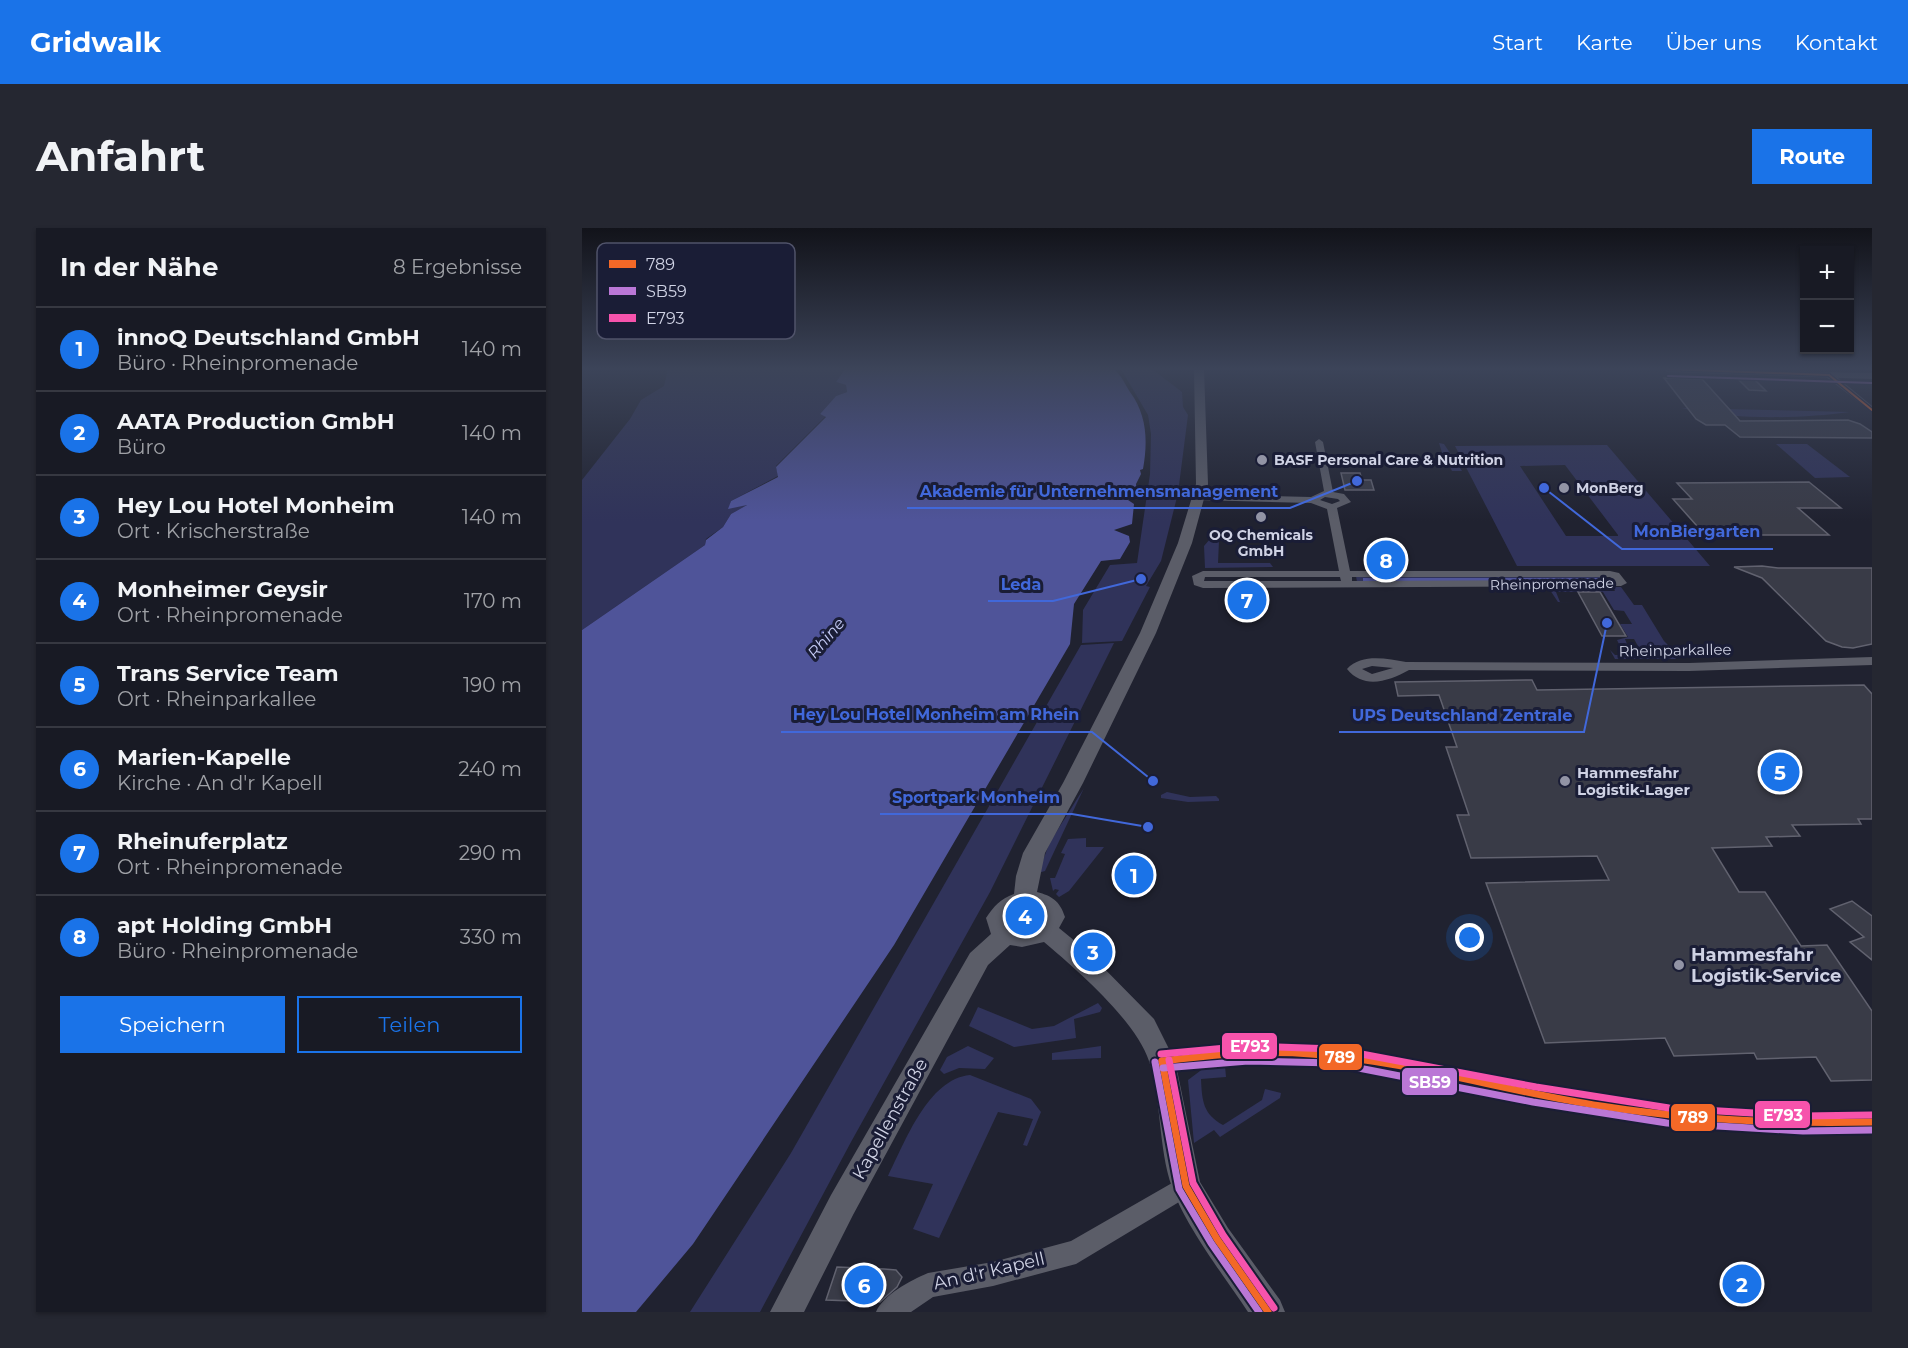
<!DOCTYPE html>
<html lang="de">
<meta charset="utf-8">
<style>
:root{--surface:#181a24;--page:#252731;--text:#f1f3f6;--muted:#9fa1a6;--line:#363841;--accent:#1a73e8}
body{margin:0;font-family:Montserrat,sans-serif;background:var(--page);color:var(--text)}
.controls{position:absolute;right:18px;top:18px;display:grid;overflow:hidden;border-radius:0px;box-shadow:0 2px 4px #0004}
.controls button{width:54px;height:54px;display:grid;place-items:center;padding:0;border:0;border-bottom:2px solid var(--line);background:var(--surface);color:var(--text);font:30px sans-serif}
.you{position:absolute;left:888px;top:710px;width:21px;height:21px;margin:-15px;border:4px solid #fff;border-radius:50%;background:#1a73e8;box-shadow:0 0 0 9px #1a73e833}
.badge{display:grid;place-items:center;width:39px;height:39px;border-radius:50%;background:var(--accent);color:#fff;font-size:20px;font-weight:700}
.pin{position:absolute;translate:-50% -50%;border:3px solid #fff;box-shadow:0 2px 6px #0006}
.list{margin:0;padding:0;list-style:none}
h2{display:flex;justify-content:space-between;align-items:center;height:78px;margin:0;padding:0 24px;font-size:26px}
h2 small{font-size:20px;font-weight:400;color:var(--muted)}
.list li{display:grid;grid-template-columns:39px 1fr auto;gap:18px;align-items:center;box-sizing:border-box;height:84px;padding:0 24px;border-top:2px solid var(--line)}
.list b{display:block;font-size:22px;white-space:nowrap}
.list p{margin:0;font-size:20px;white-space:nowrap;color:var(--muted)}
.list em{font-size:20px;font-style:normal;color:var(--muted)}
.actions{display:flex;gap:12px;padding:18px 24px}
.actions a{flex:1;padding:14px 0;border:2px solid var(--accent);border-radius:0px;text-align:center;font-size:21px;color:var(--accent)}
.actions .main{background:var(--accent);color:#fff}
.map{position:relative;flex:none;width:1290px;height:1084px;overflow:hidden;border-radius:0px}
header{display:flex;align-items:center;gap:36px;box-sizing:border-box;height:84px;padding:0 30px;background:var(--accent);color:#fff}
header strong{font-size:28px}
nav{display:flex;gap:33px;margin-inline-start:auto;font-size:21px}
.intro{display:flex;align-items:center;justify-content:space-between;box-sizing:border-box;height:144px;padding:0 36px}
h1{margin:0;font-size:42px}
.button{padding:15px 27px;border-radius:0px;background:var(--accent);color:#fff;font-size:21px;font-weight:700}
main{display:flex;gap:36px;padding:0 36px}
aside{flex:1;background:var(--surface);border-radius:0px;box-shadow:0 2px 4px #0004}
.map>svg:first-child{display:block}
.green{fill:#30335a;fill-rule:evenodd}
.water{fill:#4f5499}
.building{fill:#393b47;stroke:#61626f;stroke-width:1.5}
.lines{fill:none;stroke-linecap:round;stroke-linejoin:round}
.minor{fill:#5b5d68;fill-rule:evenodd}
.tertiary{fill:#5b5d68;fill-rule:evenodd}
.bus-1-far1-casing{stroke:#1a1d36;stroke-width:4.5}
.bus-1-casing{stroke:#1a1d36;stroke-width:11}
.bus-2-far1-casing{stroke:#1a1d36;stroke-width:4.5}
.bus-2-casing{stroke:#1a1d36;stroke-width:11}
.bus-3-casing{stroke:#1a1d36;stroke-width:11}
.bus-1-far1{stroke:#f36827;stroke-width:2}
.bus-1{stroke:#f36827;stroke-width:7}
.bus-2-far1{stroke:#ba77d6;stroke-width:2}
.bus-2{stroke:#ba77d6;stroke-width:7}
.bus-3{stroke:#f653ac;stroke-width:7}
.poi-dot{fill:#9294a5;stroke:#1a1d36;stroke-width:2}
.labels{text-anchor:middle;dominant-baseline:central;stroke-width:6;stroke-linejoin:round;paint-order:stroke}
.far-poi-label{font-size:14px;font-weight:bold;fill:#cfd2e4;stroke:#1a1d36;text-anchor:start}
.far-street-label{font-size:14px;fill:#cfd2e4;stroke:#1a1d36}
.street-label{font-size:15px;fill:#cfd2e4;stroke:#1a1d36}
.poi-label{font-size:15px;font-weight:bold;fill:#cfd2e4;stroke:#1a1d36;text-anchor:start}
.water-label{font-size:16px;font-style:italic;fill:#c4caf5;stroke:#1a1d36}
.near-poi-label{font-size:18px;font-weight:bold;fill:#cfd2e4;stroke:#1a1d36;text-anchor:start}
.near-street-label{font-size:18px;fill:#cfd2e4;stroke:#1a1d36}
.key{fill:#1a1d36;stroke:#50536a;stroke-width:1.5}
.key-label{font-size:16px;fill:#cfd2e4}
.leader{fill:none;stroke:#4168da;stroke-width:2}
.callout-dot{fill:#4168da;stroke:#1a1d36;stroke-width:2}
.callout-label{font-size:16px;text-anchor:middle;font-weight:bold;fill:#4168da;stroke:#1a1d36;stroke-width:6;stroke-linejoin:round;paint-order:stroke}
.line-badge{stroke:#1a1d36;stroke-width:2}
.badge-label{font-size:16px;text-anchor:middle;font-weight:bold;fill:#fff}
</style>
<header>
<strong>Gridwalk</strong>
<nav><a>Start</a><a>Karte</a><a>Über uns</a><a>Kontakt</a></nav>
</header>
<div class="intro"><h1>Anfahrt</h1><a class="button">Route</a></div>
<main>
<aside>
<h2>In der Nähe<small>8 Ergebnisse</small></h2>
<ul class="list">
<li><span class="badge">1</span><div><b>innoQ Deutschland GmbH</b><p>Büro · Rheinpromenade</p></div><em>140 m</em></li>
<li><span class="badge">2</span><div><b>AATA Production GmbH</b><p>Büro</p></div><em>140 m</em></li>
<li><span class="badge">3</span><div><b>Hey Lou Hotel Monheim</b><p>Ort · Krischerstraße</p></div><em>140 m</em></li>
<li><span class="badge">4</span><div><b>Monheimer Geysir</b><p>Ort · Rheinpromenade</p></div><em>170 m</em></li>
<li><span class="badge">5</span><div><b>Trans Service Team</b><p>Ort · Rheinparkallee</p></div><em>190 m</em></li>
<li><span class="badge">6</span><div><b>Marien-Kapelle</b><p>Kirche · An d'r Kapell</p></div><em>240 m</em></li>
<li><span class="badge">7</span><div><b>Rheinuferplatz</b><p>Ort · Rheinpromenade</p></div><em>290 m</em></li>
<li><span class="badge">8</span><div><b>apt Holding GmbH</b><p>Büro · Rheinpromenade</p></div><em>330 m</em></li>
</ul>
<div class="actions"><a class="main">Speichern</a><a>Teilen</a></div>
</aside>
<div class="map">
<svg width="1290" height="1084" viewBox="0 0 1290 1084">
<rect width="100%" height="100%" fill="#202230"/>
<g class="green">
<path d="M86 141H263L254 154 264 157 265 164 254 168 238 186 244 188 194 238 196 248 149 273 147 280 167 276 149 286 141 299 124 311 123 317 0 402V252L48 191 59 172 82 158Z"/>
<path d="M539 141H570L600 164 601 179 606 187 596 265 579 333 564 358 568 359 540 413 500 415 501 382 528 337 555 335 568 246 569 206 566 187Z"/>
<path d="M1100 180 1268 184C1218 191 1148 192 1100 180Z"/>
<path d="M857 215 862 216 880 243H870L866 235H746L745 229 821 233 862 231Z"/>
<path d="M1194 216H1225L1268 249 1233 250Z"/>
<path d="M1025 217 1128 338H935L873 218ZM983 237 1036 307V308H984L938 238Z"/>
<path d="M628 311 637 313 636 335H688L691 339 623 340 622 318Z"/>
<path d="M774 348H1022L1024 350H781L1020 353 775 354Z"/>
<path d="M971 359 973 363H991L989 359H992L995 363H1012L1010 359 1016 363H1033L1031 359H1039L1052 377H1060L1082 413 1091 422 1089 423 1094 431H1033L1028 422 1033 427H1061L1052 411H1043L1045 416H1037L1035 412 1046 409 1038 396H1050L1042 383 1032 382 1021 364H974L978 374 1000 375 976 374 968 362Z"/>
<path d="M532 415 408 664 269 914 178 1084H108L209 925 499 417Z"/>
<path d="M502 560 463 643 456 645 468 614Z"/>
<path d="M585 564 608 569 634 568 637 571V573L606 574 579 570V567Z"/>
<path d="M504 610V619H522L487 663 477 669 474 666 477 662 473 661 471 663 468 650H473L483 626 479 625 486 611Z"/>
<path d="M516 775 520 780 518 784 492 791 494 810 432 819 387 798 396 779 450 801 472 798Z"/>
<path d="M386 818 412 830 403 841 377 840 362 846 358 842 365 829Z"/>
<path d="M519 818V830L470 832V825Z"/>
<path d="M643 838 644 849 619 851C620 873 621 886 641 897L680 872 683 861 699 865 698 870 638 909 632 902 612 915 606 852 622 840Z"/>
<path d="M388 847 449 871 459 884 445 918 441 917 451 891 416 884 357 1010 331 1001 351 956 306 948C323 914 346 851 388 847Z"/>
</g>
<g class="water">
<path d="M263 141H532C539 147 543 156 548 164 565 187 566 213 561 241L558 242 559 246 554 256 555 265 546 272 552 276 550 296 532 302 547 308 548 314 538 331 519 333 492 376 488 416 312 717 111 1016 54 1084H0V402L123 317 124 312 141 299 149 286 165 277 146 281 149 273 196 249 194 239 244 189 238 186 254 168 265 164 264 157 254 154Z"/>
<path d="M781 350H1018L1020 353H781Z"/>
<path d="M446 678 457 682 459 691 450 699H431L427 690 433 682Z"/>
</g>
<g class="building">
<path d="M1082 150 1120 151 1158 193 1266 192 1278 196 1290 204V210L1158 209 1143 197H1124L1114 191Z"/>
<path d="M1155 150 1172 151 1184 163 1167 162Z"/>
<path d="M759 245H778L780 252H789L792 262H763Z"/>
<path d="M1227 254 1259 280H1216L1247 307H1123L1091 271H1110L1095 255Z"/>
<path d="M1180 338 1196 340H1290V416L1271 420 1260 419 1244 413 1180 350 1152 339Z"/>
<path d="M996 364H1018L1044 408H1020Z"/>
<path d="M950 452 955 462 1282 457 1290 466V591H1276L1279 596 1210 597 1218 608 1184 609 1190 618 1130 620 1157 664H1183L1219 718 1245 717 1290 783V852L1249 853 1234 829 1175 831 1172 825 1092 828 1083 810 963 815 904 655 1027 652 1015 628 889 630 875 587H887L864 519H875L857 467 816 468 813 454Z"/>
<path d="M1270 673 1290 688V732L1268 714 1282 709 1248 681Z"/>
<path d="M255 1039 302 1041 314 1042 320 1049 315 1059 298 1074 244 1072Z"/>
</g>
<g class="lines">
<g class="minor">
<path d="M1244 145H1250L1290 178V184L1244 149Z"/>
<path d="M737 211 741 214 751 264 762 266 769 274 755 280 768 343H1028L1037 345 1045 355 1039 358 621 360 612 357 610 348 621 343H757L745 281 729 275 616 272 611 269 616 266 729 269 742 263 733 214ZM743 269 756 271 758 273 750 276 738 272ZM758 349 759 353H622L623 349ZM770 349H1028L1031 352 770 353Z"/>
<path d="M1290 429V437L1107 443 827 442C807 453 782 462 765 441 780 425 805 431 824 434L1107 435ZM790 438 811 440 790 446 780 441Z"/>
<path d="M604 947 612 951 615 958 612 965 494 1036 411 1058 351 1069 329 1084H294C301 1067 329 1052 346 1045L411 1034 489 1013Z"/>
</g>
<g class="tertiary">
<path d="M612 141H622L626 256 610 315 574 405 501 555 463 625 455 664C470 668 478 673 483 689L477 700 505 723 572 791 587 821 666 814 752 817 953 855 1086 875 1221 884 1290 882V906C1176 910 1067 899 955 879 887 867 818 846 750 839 698 833 646 836 595 842L618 954 646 1000 698 1072 703 1084H666C643 1049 603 998 590 959 576 919 580 873 567 833 554 793 494 741 462 714L440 719 428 717 406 737 271 987 222 1084H188L249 967 388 725 409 706 404 690C412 678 418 671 432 666L434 648 441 625 481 555 558 405 596 315 614 256ZM451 679 458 684 459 689C452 700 441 706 429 698L428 690C434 682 441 679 451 679Z"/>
<path d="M1081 141 1290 145V151L1086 144Z"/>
</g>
<defs>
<g id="bus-1-far1">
<path d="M1086 141 1247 147"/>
<path d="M1247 147 1290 182"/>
</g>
<g id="bus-1">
<path d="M580 833C629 827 679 822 729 826 827 833 922 863 1019 878 1109 892 1199 896 1290 894"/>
<path d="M580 833 604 958 635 1011 686 1084"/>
</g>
<path id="bus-2-far1" d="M1086 148 1290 155"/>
<g id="bus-2">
<path d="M573 834 597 961 629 1015 677 1084"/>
<path d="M581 840 666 833 751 835 951 874 1085 895 1221 903 1290 902"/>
</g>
<g id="bus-3">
<path d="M579 826 666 818 753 821 954 859 1087 880 1221 888 1290 887"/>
<path d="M587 832 611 955 641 1007 692 1080"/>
</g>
</defs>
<use href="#bus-1-far1" class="bus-1-far1-casing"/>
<use href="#bus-1" class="bus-1-casing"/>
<use href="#bus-2-far1" class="bus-2-far1-casing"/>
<use href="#bus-2" class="bus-2-casing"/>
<use href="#bus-3" class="bus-3-casing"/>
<use href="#bus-1-far1" class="bus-1-far1"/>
<use href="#bus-1" class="bus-1"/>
<use href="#bus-2-far1" class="bus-2-far1"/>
<use href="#bus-2" class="bus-2"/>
<use href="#bus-3" class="bus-3"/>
</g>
<linearGradient id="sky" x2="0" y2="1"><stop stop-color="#12131a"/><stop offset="0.48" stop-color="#3c4459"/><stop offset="1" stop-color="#3c4459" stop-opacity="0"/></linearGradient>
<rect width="1290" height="293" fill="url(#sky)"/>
<g class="poi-dot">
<circle cx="680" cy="232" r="6"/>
<circle cx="982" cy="260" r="6"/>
<circle cx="679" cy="289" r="6"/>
<circle cx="983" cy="553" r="6"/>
<circle cx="1097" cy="737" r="6"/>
</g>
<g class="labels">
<g class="far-poi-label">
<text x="692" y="232">BASF Personal Care &amp; Nutrition</text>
<text x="994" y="260">MonBerg</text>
<text x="679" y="307" text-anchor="middle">OQ Chemicals<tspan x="679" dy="16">GmbH</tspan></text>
</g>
<g class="far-street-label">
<text transform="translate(970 356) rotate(-1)">Rheinpromenade</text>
</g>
<g class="street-label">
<text transform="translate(1093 422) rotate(-1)">Rheinparkallee</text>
</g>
<g class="poi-label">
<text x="995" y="544">Hammesfahr<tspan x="995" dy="17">Logistik-Lager</tspan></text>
</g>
<g class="water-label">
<text transform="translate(244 410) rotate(-49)">Rhine</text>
</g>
<g class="near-poi-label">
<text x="1109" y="727">Hammesfahr<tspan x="1109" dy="21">Logistik-Service</tspan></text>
</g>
<g class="near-street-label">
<text transform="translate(308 891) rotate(-61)">Kapellenstraße</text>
<text transform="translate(407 1043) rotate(-13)">An d'r Kapell</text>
</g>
</g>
<rect x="15" y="15" width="198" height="96" rx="9" class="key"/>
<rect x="27" y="32" width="27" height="8" fill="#f36827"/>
<rect x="27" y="59" width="27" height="8" fill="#ba77d6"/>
<rect x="27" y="86" width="27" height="8" fill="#f653ac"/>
<g class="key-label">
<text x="64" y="42">789</text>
<text x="64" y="69">SB59</text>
<text x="64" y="96">E793</text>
</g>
<path class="leader" d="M775 253L708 280H325M962 260L1040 321H1191M559 351L471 373H406M571 553L510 504H199M1025 395L1002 504H757M566 599L490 586H298"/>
<g class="callout-dot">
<circle cx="775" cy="253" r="6"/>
<circle cx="962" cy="260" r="6"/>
<circle cx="559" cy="351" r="6"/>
<circle cx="571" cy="553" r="6"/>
<circle cx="1025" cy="395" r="6"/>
<circle cx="566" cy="599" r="6"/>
</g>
<g class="callout-label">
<text x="517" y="269">Akademie für Unternehmensmanagement</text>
<text x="1115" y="309">MonBiergarten</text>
<text x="439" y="362">Leda</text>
<text x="354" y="492">Hey Lou Hotel Monheim am Rhein</text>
<text x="880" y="493">UPS Deutschland Zentrale</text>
<text x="394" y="575">Sportpark Monheim</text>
</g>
<g class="line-badge">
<rect x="639" y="804" width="57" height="28" rx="6" fill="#f653ac"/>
<rect x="736" y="815" width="45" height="28" rx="6" fill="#f36827"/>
<rect x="819" y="839" width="57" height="29" rx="6" fill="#ba77d6"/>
<rect x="1172" y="872" width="57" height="29" rx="6" fill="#f653ac"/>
<rect x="1088" y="875" width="46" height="29" rx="6" fill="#f36827"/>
</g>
<g class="badge-label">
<text x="668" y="824">E793</text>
<text x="758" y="835">789</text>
<text x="848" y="860">SB59</text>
<text x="1201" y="893">E793</text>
<text x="1111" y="895">789</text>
</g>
</svg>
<div class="controls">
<button>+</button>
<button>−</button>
</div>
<div class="you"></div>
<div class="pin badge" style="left:552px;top:647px">1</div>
<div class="pin badge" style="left:1160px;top:1056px">2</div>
<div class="pin badge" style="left:511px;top:724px">3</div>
<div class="pin badge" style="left:443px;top:688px">4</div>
<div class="pin badge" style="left:1198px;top:544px">5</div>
<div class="pin badge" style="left:282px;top:1057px">6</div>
<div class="pin badge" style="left:665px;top:372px">7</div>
<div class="pin badge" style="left:804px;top:332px">8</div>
</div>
</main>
